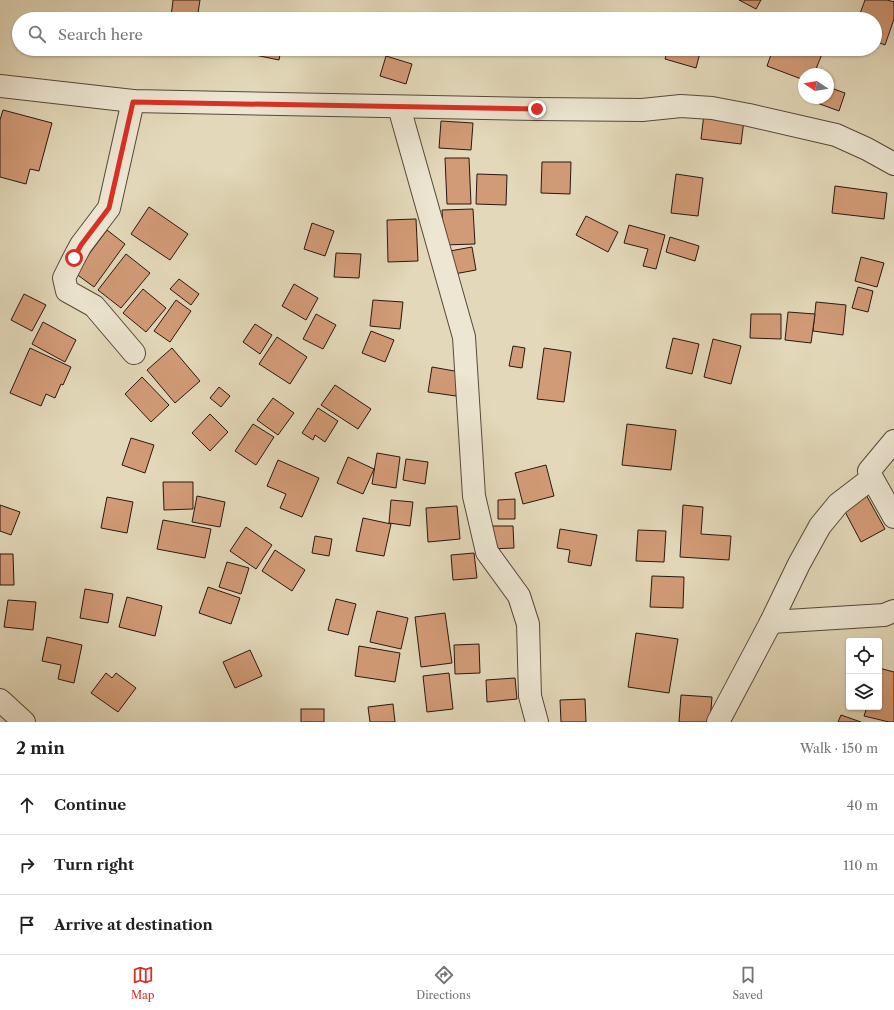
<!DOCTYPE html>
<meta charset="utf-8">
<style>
:root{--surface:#fff;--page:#f6f6f6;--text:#202124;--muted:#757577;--line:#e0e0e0;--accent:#d93025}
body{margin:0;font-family:"Libre Caslon Text",serif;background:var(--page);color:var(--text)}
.controls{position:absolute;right:12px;bottom:12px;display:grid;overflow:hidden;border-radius:4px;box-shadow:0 1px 3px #0004}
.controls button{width:36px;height:36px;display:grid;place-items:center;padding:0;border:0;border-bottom:1px solid var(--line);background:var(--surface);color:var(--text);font:20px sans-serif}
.compass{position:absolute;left:798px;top:68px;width:36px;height:36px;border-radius:50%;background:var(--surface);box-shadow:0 1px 3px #0004;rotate:282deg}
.stop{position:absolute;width:12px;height:12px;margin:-9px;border:3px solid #d93025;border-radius:50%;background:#fff}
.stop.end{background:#d93025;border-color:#fff;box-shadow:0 1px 4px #0008}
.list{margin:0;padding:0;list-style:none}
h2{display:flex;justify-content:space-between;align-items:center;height:52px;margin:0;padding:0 16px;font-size:17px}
h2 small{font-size:13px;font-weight:400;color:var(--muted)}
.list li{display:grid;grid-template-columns:26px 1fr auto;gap:12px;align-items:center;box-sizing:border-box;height:60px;padding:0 16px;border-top:1px solid var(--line)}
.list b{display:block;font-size:15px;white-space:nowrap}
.list em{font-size:13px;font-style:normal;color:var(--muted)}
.icon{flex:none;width:22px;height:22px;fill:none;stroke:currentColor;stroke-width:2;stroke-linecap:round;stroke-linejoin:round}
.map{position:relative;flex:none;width:894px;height:722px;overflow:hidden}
.search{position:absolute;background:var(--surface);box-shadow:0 1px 3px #0004;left:12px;right:12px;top:12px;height:44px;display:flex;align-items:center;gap:10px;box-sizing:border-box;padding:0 14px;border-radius:22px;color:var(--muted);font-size:15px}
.sheet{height:232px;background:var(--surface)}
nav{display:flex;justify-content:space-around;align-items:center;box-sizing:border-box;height:56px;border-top:1px solid var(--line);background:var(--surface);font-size:11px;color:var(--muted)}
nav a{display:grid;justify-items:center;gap:2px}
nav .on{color:var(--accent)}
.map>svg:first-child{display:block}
.building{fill:#d29b77;stroke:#2a170f}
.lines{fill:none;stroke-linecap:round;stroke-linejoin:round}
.minor-casing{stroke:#58483a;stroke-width:24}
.minor{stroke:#ede6d2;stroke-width:22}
.route{stroke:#d93025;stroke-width:5}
</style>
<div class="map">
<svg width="894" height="722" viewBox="0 0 894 722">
<rect width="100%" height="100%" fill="#e3d9ba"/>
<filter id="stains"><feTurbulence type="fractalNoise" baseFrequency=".005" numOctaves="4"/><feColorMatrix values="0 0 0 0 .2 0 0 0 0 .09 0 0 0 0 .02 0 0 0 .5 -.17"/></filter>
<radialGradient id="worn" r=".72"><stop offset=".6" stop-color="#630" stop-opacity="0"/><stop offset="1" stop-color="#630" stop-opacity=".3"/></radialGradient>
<g class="building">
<path d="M173 0H200L197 19 171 17Z"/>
<path d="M739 0H761L756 9Z"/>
<path d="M865 0H887L894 2V19L885 45 875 41V19H858Z"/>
<path d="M256 49H281L279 60 255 55Z"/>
<path d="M668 49H701L696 68 665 59Z"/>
<path d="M773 49H808L822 54 814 74H804V80L767 66Z"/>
<path d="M386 56 412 64 406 84 380 76Z"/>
<path d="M828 87 845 93 839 111 809 100V98H828Z"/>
<path d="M3 110 52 123 39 171 30 169 26 184 0 177V120Z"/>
<path d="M704 114 744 120 741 144 701 139Z"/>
<path d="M441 121 473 123 471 150 439 148Z"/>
<path d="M445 158H469L471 204H447Z"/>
<path d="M542 162H571L570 194 541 193Z"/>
<path d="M477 174 507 175 506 205 476 204Z"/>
<path d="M676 174 703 178 698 216 671 213Z"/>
<path d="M835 186 887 193 884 219 832 213Z"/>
<path d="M149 207 188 234 170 260 131 234Z"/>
<path d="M473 209 475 244 444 245 442 210Z"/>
<path d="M586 216 618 232 608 252 576 235Z"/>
<path d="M416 219 418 261 388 262 387 220Z"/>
<path d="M312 223 334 231 325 256 304 249Z"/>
<path d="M629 225 665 235 656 269 643 266 648 249 624 243Z"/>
<path d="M107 230 125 244 94 287 75 273Z"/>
<path d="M670 237 699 246 695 261 666 252Z"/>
<path d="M472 247 476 270 454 274 450 251Z"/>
<path d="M336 253 361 254 359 278 334 277Z"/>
<path d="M126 254 150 273 121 308 98 290Z"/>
<path d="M861 257 884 263 877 287 855 281Z"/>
<path d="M179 279 199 294 191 305 170 289Z"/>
<path d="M294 284 318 298 306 320 282 306Z"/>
<path d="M858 287 873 291 868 312 852 308Z"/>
<path d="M143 289 166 308 146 332 123 313Z"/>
<path d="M24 294 46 305 32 331 11 320Z"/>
<path d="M176 300 191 311 170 342 154 331Z"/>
<path d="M373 300 403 302 400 329 370 326Z"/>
<path d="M816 302 846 305 843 335 813 331Z"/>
<path d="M788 312 815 314 811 343 785 340Z"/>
<path d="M316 314 336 325 323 349 303 339Z"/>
<path d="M751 314H781V339L750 338Z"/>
<path d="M43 322 76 340 65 362 32 344Z"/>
<path d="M255 324 272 335 260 354 243 342Z"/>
<path d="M371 331 394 340 385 362 362 353Z"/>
<path d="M277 337 307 357 290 384 259 364Z"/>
<path d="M673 338 699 344 692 374 666 368Z"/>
<path d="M713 339 741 346 731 384 704 377Z"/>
<path d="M513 346 525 348 522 368 509 366Z"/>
<path d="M30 348 71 367 63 385 61 384 55 398 46 394 41 406 10 393Z"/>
<path d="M172 348 200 381 175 403 147 370Z"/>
<path d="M544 348 571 352 564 402 537 399Z"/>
<path d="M432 367 460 372 456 396 428 392Z"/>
<path d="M142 377 169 405 151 422 125 394Z"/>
<path d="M335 385 371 409 358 429 321 405Z"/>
<path d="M219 387 230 396 221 407 210 398Z"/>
<path d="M273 398 294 413 278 435 257 420Z"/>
<path d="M318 408 338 421 325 442 315 435 313 440 302 433Z"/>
<path d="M210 414 228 432 210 451 192 433Z"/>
<path d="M253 424 274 437 256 465 235 451Z"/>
<path d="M627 424 676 430 671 470 622 465Z"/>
<path d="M131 438 154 445 145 473 122 465Z"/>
<path d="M377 453 400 457 396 488 372 484Z"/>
<path d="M348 457 374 469 363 494 337 483Z"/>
<path d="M406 459 428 462 425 484 403 480Z"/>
<path d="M278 460 319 478 302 517 280 508 286 494 267 486Z"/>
<path d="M546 465 554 496 523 504 515 473Z"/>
<path d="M163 482H193V509L164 510Z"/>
<path d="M865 493 885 529 861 542 842 506Z"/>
<path d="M197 496 225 502 220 527 192 522Z"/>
<path d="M107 497 133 502 127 533 101 528Z"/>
<path d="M515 499V519H498V500Z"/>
<path d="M391 500 413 502 410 526 389 523Z"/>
<path d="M0 505 20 512 11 535 0 531Z"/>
<path d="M683 505 703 507 701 534 731 536 729 560 680 557Z"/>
<path d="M457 506 460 539 428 542 426 508Z"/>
<path d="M363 518 391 524 384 556 356 551Z"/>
<path d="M163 520 211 529 205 558 157 549Z"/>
<path d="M488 526H513L514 548 489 549Z"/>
<path d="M246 527 272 545 256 569 230 551Z"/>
<path d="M560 529 597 535 591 566 568 562 570 550 557 548Z"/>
<path d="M638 530 666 531 664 562 636 561Z"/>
<path d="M315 536 332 539 329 556 312 553Z"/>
<path d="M275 550 305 570 292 591 262 571Z"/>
<path d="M474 553 477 578 453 580 451 555Z"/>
<path d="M0 554H13L14 585H0Z"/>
<path d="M227 562 249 568 241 594 219 587Z"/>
<path d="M652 576 684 577 683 608 650 607Z"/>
<path d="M208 587 240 598 231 624 199 613Z"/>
<path d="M85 589 113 594 108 623 80 618Z"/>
<path d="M127 597 162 606 155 636 119 627Z"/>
<path d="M336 599 356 604 348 635 328 630Z"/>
<path d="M8 600 36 602 33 630 4 627Z"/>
<path d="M377 611 408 618 401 649 370 642Z"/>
<path d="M445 613 452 663 421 667 415 617Z"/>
<path d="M636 633 678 639 669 693 628 687Z"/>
<path d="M47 637 82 645 74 683 58 679 61 665 42 661Z"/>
<path d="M479 644 480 673 455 674 454 645Z"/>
<path d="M359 646 400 653 395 682 355 676Z"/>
<path d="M250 650 262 676 235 688 223 662Z"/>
<path d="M879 668 894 672V722H889L864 716 867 707H879Z"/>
<path d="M106 673 112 678 116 673 136 688 118 712 91 693Z"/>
<path d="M449 673 453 709 427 712 423 676Z"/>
<path d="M515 678 517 699 487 702 486 680Z"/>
<path d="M681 695 712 697 710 722H679Z"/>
<path d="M585 699 586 722H561L560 700Z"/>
<path d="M393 704 395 722H370L368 707Z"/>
<rect x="301" y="709" width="23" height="13"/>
<path d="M841 715 861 722H838Z"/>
</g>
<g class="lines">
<defs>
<g id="minor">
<path d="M0 86 133 101 537 109 642 110 681 106 712 108 749 115 836 135 867 149 894 164"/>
<path d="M133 101 109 208 81 245 74 258 64 278 67 291 94 306 134 353"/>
<path d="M399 107 464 337 474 496 487 552 519 596 528 624 530 696 537 722"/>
<path d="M872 478 894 517"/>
<path d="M771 622 884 615 894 611"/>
<path d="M0 700 24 722"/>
<path d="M718 722 771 622 799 564 820 526 838 504 872 478 869 471 894 441"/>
</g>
</defs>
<use href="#minor" class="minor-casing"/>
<use href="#minor" class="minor"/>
</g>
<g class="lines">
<path class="route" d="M74 258 81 245 109 208 133 102 537 109"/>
</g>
<rect width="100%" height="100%" filter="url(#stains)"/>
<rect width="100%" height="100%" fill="url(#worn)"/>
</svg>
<div class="controls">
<button><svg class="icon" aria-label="locate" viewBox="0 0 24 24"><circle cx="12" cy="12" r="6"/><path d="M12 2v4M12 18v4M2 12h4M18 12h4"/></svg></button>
<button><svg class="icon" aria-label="layers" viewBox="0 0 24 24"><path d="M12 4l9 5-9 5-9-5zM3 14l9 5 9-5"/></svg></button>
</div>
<svg class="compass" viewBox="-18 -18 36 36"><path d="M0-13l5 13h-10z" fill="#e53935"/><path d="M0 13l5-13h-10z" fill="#757577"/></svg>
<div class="stop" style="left:74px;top:258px"></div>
<div class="stop end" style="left:537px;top:109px"></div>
<div class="search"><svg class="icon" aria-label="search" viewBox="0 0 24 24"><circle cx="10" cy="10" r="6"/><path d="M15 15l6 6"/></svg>Search here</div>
</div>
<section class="sheet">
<h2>2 min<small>Walk · 150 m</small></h2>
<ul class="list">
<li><svg class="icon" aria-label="ahead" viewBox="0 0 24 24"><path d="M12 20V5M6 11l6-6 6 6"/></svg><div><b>Continue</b></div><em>40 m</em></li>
<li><svg class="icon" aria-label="right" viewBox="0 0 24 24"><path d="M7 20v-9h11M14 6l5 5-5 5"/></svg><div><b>Turn right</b></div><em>110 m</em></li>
<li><svg class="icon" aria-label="arrive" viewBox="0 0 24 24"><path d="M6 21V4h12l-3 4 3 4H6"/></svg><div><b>Arrive at destination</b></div></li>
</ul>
</section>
<nav>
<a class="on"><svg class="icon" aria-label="map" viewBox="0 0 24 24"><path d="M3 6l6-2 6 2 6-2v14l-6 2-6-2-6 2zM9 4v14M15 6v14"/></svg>Map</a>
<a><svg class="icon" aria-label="directions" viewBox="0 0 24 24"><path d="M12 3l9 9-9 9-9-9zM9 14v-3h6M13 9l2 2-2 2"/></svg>Directions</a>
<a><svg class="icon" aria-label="saved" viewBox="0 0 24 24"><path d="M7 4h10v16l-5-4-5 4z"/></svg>Saved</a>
</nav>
